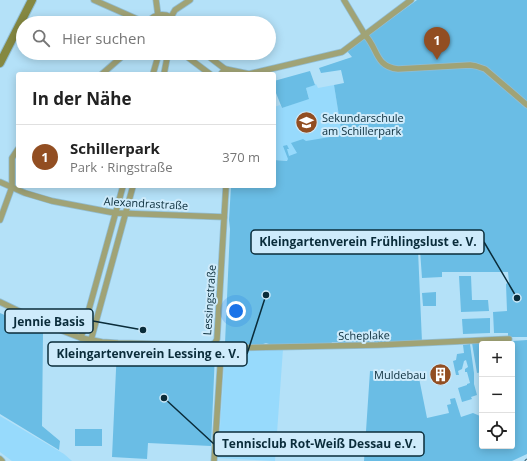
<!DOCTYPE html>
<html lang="de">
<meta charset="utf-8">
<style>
:root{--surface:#fff;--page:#f2f2f2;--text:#222;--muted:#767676;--line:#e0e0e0;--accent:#924e22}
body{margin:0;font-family:"Open Sans",sans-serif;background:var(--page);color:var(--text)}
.controls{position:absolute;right:12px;bottom:12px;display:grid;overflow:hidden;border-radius:4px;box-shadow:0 2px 10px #0003}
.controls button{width:36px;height:36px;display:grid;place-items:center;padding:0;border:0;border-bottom:1px solid var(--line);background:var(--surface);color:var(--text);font:20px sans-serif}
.you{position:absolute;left:236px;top:311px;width:14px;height:14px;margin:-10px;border:3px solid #fff;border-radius:50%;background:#1a73e8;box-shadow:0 0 0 6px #1a73e833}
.badge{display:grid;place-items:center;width:26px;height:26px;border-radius:50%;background:var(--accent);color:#fff;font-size:13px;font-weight:700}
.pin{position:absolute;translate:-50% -33px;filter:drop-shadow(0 1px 2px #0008)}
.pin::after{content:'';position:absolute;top:21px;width:14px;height:12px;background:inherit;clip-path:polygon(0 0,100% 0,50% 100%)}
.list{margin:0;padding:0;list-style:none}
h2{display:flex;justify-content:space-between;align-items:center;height:52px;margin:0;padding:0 16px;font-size:17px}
h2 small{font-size:13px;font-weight:400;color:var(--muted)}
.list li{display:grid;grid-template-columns:26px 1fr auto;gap:12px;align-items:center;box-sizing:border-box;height:64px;padding:0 16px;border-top:1px solid var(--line)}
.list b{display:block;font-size:15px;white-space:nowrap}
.list p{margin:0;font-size:13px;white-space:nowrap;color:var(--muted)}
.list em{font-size:13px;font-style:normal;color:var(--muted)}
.icon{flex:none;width:22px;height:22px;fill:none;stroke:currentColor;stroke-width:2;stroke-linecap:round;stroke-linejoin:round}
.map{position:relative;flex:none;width:527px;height:461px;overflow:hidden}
.search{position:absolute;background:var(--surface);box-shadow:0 2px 10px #0003;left:16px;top:16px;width:260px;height:44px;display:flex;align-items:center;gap:10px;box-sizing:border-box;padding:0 14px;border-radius:22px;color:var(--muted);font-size:15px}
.panel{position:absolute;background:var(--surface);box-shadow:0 2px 10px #0003;left:16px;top:72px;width:260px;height:116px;border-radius:4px}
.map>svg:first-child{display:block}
.built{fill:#97dafc}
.green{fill:#6abde5}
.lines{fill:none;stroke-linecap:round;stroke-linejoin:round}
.street-casing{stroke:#92bdd2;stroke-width:7}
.secondary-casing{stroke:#92bdd2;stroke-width:10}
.street{stroke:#a0a376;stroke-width:5.5}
.secondary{stroke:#858841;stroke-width:8}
.rail-casing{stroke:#2e5262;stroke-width:3}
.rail{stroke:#ceebfb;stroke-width:1.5;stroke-dasharray:4.5;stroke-linecap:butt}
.labels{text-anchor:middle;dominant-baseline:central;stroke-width:4;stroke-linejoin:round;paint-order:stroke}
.poi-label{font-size:11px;fill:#0a2c3a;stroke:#ceebfb;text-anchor:start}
.street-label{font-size:11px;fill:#0a2c3a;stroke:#ceebfb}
.leader{fill:none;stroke:#0a2c3a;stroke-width:1.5}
.callout-dot{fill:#0a2c3a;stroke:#ceebfb;stroke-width:1.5}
.callout{fill:#ceebfb;stroke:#0a2c3a;stroke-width:1.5}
.callout-label{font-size:12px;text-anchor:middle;font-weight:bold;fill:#0a2c3a}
</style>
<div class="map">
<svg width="527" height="461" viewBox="0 0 527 461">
<rect width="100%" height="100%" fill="#b4e1f8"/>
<g class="built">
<path d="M316 84 318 88 334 85 342 135 336 136 345 164 275 160 274 176V107L280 105 282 108 309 98 306 88Z"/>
<path d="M283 349 275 461 218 458 225 352Z"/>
<path d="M0 416 64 454 72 461H12L0 452Z"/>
</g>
<g class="green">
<path d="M417 0H527V337H508V333H494L493 312 507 311 506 284 509 282 508 272H442V277L422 278 420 250H418L422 342 374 343V341H371L369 342 339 344 338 342H332L331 344 272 345 266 343 260 345 225 344 230 229 229 220 231 186H274V160L287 161 288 159 283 146 287 145 289 149H287L289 156 297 153 291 143 303 139 306 141 342 135 334 85 344 83 341 70 321 73 319 68 352 57 347 51Z"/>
<path d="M310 71 315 85 306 88 309 99 282 108 274 88V81Z"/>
<path d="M459 276H471L472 300H488L489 311 461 312Z"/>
<path d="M436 292V306H423L422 293Z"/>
<path d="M0 313 43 332 42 426 60 441 59 450 0 414Z"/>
<path d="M490 318V333L463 334 462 319Z"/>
<path d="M527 340V454L512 461H364L370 371 395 372 400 379 419 378 427 418 449 413 447 405 451 404 450 399 455 398 461 417 473 413 480 416 482 413V446H512V344H482V372L477 373 472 343 511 342 513 341Z"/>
<path d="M470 344 474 373V384L477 395 471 397 472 399 462 402 458 388 467 385V384L470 383 467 372H465V369L468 367 466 360 464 361 462 369 458 371 459 375H456L453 361 456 360 457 354 464 353 463 345Z"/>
<path d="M117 348 215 353 211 446 148 443 147 459 112 457Z"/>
<rect x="75" y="429" width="27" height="17"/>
</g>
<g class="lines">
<defs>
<g id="street">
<path d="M94 0 146 23"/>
<path d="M156 0 158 15"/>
<path d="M344 0 365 35C378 48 375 67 398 69L470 65 476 66 485 69 527 105"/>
<path d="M171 17 175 10 190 0"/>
<path d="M147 23C155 12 169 12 177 23"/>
<path d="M182 53 210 74"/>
<path d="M204 53 225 69 249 74 342 52 411 0"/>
<path d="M102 74 126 53"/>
<path d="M153 74 159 53"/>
<path d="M164 74 168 53"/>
<path d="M221 74 225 69"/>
<path d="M0 182 25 193 52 201 115 213 224 217"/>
<path d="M0 220 12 187V158L18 149"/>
<path d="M0 302 50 326 81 338 102 342 118 343 211 345 215 343"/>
<path d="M81 338 123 186"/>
<path d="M91 340 133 186"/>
<path d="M215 343 217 339 226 186"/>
<path d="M220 350 225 348 378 345 509 339"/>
<path d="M0 459 2 461"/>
<path d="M214 461 221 354 220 350 215 343"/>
</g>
<path id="secondary" d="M0 63 32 0"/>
</defs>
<use href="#street" class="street-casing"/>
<use href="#secondary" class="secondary-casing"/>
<use href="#street" class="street"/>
<use href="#secondary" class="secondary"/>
<defs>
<path id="rail" d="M526 461 527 460"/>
</defs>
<use href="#rail" class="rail-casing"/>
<use href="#rail" class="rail"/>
</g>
<defs>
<symbol id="school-disc" viewBox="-11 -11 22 22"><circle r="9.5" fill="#924e22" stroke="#ceebfb"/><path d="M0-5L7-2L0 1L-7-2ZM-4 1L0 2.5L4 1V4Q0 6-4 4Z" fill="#fff"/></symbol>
<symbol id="building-disc" viewBox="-11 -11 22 22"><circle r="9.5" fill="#924e22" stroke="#ceebfb"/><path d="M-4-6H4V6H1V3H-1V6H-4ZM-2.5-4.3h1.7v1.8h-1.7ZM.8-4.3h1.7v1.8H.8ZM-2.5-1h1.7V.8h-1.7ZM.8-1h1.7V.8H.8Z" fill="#fff"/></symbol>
</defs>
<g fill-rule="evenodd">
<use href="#school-disc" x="294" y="110" width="25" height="25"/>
<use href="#building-disc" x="428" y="362" width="25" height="25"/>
</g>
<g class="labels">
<g class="poi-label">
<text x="322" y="117">Sekundarschule<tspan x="322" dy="13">am Schillerpark</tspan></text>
<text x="426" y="374" text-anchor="end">Muldebau</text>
</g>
<g class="street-label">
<text transform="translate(146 203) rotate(3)">Alexandrastraße</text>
<text transform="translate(209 300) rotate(-86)">Lessingstraße</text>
<text transform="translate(364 335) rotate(-1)">Scheplake</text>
</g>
</g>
<path class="leader" d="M517 298L484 242M143 330L93 321M266 295L247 354M164 398L214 444"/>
<g class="callout-dot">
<circle cx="517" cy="298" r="4"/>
<circle cx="143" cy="330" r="4"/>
<circle cx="266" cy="295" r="4"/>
<circle cx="164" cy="398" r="4"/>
</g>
<g class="callout">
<rect x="251" y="230" width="233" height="24" rx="4"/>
<rect x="5" y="309" width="88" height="24" rx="4"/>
<rect x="48" y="342" width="199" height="24" rx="4"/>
<rect x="214" y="432" width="210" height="24" rx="4"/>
</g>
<g class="callout-label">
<text x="368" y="246">Kleingartenverein Frühlingslust e. V.</text>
<text x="49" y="326">Jennie Basis</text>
<text x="148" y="358">Kleingartenverein Lessing e. V.</text>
<text x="319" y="448">Tennisclub Rot-Weiß Dessau e.V.</text>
</g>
</svg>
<div class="controls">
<button>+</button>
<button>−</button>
<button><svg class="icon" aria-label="locate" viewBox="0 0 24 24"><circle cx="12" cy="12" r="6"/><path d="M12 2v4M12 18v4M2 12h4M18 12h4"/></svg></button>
</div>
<div class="you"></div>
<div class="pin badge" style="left:437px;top:60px">1</div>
<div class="search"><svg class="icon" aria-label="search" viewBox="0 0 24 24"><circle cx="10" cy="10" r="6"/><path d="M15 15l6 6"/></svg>Hier suchen</div>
<section class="panel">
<h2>In der Nähe<small></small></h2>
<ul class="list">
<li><span class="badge">1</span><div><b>Schillerpark</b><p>Park · Ringstraße</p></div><em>370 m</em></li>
</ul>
</section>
</div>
